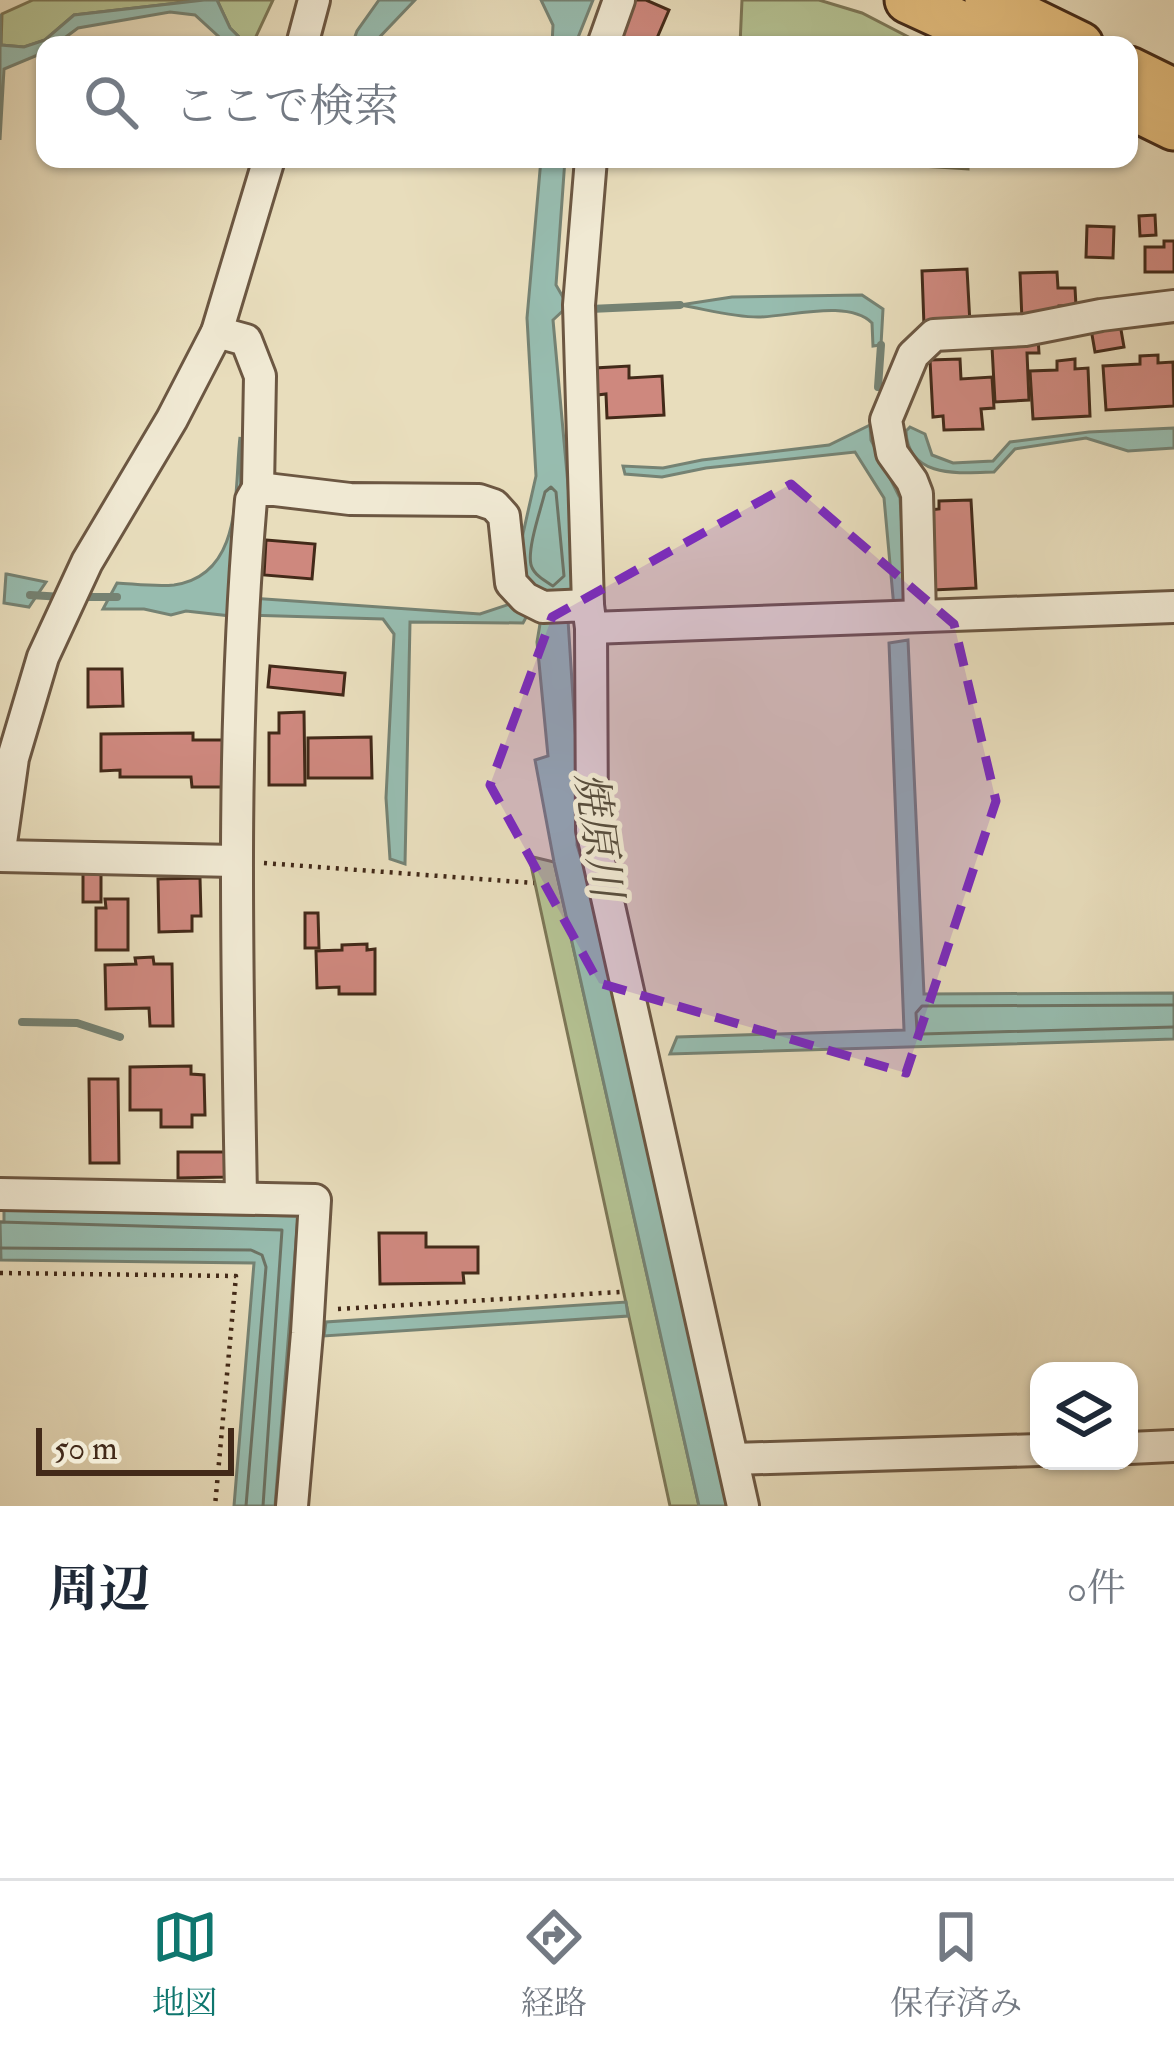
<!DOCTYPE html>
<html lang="ja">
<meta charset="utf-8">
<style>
:root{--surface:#fff;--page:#f6f6f7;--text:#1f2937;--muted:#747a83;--line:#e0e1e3;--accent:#0f766e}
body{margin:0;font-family:"IM FELL Double Pica","Noto Serif JP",serif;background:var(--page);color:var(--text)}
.controls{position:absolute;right:36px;bottom:36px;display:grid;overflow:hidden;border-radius:24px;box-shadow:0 3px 9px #0004}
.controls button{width:108px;height:108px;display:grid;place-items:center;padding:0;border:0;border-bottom:3px solid var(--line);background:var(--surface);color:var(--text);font:60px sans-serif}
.scale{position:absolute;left:36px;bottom:30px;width:198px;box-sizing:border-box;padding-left:12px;border:6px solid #432a19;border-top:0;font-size:33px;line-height:42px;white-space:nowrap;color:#432a19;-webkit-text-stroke:9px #f0e9d3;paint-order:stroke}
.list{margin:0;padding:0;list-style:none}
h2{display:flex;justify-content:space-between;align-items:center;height:156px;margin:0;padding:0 48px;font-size:51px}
h2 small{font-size:39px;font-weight:400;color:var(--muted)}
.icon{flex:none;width:66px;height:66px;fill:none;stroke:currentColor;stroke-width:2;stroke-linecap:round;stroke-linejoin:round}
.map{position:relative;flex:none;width:1174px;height:1506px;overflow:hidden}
.search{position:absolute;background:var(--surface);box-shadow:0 3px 9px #0004;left:36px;right:36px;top:36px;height:132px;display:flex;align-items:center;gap:30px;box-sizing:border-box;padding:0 42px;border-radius:24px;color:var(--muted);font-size:45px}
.sheet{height:372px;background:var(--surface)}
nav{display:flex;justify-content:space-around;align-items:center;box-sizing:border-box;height:168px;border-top:3px solid var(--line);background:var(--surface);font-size:33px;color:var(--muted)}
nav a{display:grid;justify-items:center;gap:6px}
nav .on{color:var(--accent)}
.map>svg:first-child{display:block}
.green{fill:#b4c192;stroke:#7c7656;stroke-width:3}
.water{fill:#97bcaf;stroke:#758273;stroke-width:3}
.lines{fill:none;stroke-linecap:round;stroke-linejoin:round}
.shore{stroke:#6d7364;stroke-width:3}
.stream{stroke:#758273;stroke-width:8}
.building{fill:#ce887e;stroke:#432a19;stroke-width:3}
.minor-casing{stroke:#6c5742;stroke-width:36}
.highway-casing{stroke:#432a19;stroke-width:51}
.path{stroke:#432a19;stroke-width:4.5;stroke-dasharray:3 6;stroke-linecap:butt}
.minor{stroke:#f0e9d3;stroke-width:30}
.highway{stroke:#e4be7e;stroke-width:45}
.marked{fill:#7b2cbf;fill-opacity:0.2;stroke:#7b2cbf;stroke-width:9;stroke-dasharray:24 15;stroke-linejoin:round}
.labels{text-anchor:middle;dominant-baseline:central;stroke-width:10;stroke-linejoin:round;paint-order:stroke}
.water-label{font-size:42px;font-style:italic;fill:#584e3e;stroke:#f0e9d3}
</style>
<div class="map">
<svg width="1174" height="1506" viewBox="0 0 1174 1506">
<rect width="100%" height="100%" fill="#e8ddbc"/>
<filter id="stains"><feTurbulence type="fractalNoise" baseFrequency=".00167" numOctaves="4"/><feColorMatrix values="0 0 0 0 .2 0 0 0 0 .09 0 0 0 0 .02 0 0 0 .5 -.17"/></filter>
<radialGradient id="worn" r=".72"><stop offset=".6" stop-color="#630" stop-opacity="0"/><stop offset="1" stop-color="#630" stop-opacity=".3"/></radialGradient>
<g class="green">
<path d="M33 0H204L74 15 45 40 24 47 1 45 2 14Z"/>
<path d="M217 0H273L252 45H247L230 28Z"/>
<path d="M742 0H819L862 13 924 45H740Z"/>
<path d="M806 159H968V169Z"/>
<path d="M529 856 554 862 699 1506H670Z"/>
</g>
<g class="water">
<path d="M204 0H217L230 28 247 45H228L195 15 170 12 78 28 55 45H45V52L4 69 0 140V14L1 45 24 47 45 40 74 15Z"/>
<path d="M379 0H415L372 45H352L357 31Z"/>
<path d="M541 0H593L575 45H552L553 25Z"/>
<path d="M541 159H565L556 285 568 306 553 320 577 584 561 597 568 620 577 759V845L588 880 729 1506H699L554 862 535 760 548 756 537 642 541 618 519 573 520 547 536 476 527 318Z"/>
<path d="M862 295 883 309 881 345 873 346 872 323C848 299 789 317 758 317 732 317 705 309 680 305L732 297Z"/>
<path d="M870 425 871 440 900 498 907 607 894 608 884 498 855 452 706 468 662 477 625 474 623 466 663 468 702 460 829 445Z"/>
<path d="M910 427 925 434 932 455 953 463 993 461 1010 442 1089 432 1174 428V448L1128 451 1086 438 1015 449 994 472C960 473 908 479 906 431Z"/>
<path d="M240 437 241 519 231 616 186 611 171 615 144 609H103L117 583C135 584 156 587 174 585 244 575 234 490 240 437Z"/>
<path d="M6 574H7L46 582 29 607 4 603Z"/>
<path d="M252 598 480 614 510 604 529 612 523 623 410 622 405 864 390 859 386 798 394 634 383 619 249 615Z"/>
<path d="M908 640 924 994 1174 993V1039L670 1054 677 1037 904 1030 889 643Z"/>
<path d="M4 1210 298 1216 275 1506H234L254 1263 1 1260 0 1222H4Z"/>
<path d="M626 1302 628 1316 324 1336 326 1322Z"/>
</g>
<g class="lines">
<g class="shore">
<path d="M551 487 556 492 564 576 553 586C545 581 534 575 531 565 527 548 541 509 545 492Z"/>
<path d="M1174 1005 922 1006 916 1013 917 1030 922 1034 1174 1027"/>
<path d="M0 1222 282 1230 263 1506"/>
<path d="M0 1248 251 1250 262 1255 266 1267 246 1506"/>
</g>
<g class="stream">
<path d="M590 309 680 305"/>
<path d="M878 387 881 345"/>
<path d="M30 595 63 597"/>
<path d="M78 597H117"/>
<path d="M22 1022 77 1023 120 1037"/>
</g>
</g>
<g class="building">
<path d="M634 0H646L669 10 654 45H616Z"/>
<path d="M1155 215 1156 235 1140 236 1139 216Z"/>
<path d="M1087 226 1114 227 1113 258 1086 257Z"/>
<path d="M1164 241H1174V272H1145V247H1164Z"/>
<path d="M967 269 970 324 924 326 922 271Z"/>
<path d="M1057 272 1058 288H1075L1076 306H1059V319L1022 320 1020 273Z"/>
<path d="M1120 324 1124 347 1095 352 1091 329Z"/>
<path d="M1038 338 1039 353H1027L1029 400 995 402 992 347Z"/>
<path d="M1158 355V363L1173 362 1174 406 1106 410 1103 366 1140 364V356Z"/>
<path d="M960 359 961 379 992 377 994 408 981 409 983 429 944 430 943 416 933 417 930 360Z"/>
<path d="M1075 359V369L1088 368 1090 416 1033 419 1030 371 1057 370V361Z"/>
<path d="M629 366V378L662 376 664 415 607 418 606 394 597 395 595 368Z"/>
<path d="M971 500 976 588 933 590 929 510 939 509V501Z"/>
<path d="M266 540 315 544 312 579 264 575Z"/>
<path d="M270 666 345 673 343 695 268 687Z"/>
<path d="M88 669H122L123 706 88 707Z"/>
<path d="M304 712 305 785H269V733H279V713Z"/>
<path d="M193 733V740H225V787H192L191 777H120V770L101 771V734Z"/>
<path d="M371 737 372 778H308V738Z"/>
<rect x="83" y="873" width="18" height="29"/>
<path d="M200 878 201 916H192V931L159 932 158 879Z"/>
<path d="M105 899H128V950H96V908H106Z"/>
<path d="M305 913H318L319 948H305Z"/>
<path d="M367 944V950L375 949V994H339V987L317 988 316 951 342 950V945Z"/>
<path d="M153 957 154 964H172L173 1026H150L149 1008 106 1009 105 965 136 964 135 958Z"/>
<path d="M191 1066V1074L204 1075 205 1115H192V1127H161V1110H130V1067Z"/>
<path d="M89 1079H118L119 1163H90Z"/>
<path d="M178 1152H226V1177L178 1178Z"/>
<path d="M379 1233H426V1247H478V1273H463L464 1283 380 1284Z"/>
</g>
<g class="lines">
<defs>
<g id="minor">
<path d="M302 45 314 0"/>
<path d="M603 45 619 0"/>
<path d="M217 332 246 340 260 376 258 488"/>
<path d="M588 605 579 305 591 159"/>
<path d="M920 616 917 494 912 481 892 453 886 420 913 355 934 335 1025 330 1101 315 1174 306"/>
<path d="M591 628 592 830 743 1506"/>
<path d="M0 850 13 758 43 657 87 562 172 419 217 332 269 159"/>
<path d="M0 856 235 861"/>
<path d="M0 1194 315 1200 307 1333 292 1506"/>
<path d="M241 1197C237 964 231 733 251 500L258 488 350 499 479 500 494 505 504 516 511 583 525 598 543 607 588 605 591 628 1174 607"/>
<path d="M1129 1448 1174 1446"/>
<path d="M733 1459 1039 1450"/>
</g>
<g id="highway">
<path d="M908 0 1006 45"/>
<path d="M988 0 1080 45"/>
<path d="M1129 70 1174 92"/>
<path d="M1129 105 1174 127"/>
</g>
</defs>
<use href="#minor" class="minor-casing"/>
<use href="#highway" class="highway-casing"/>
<g class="path">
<path d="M264 863 534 883"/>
<path d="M0 1273 236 1276 215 1506"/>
<path d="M338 1309 620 1292"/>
</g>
<use href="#minor" class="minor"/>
<use href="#highway" class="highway"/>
</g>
<path class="marked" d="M791 484 954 624 996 801 906 1073 599 983 490 785 552 617Z"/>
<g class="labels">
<g class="water-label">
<text transform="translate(598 835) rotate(82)">焼原川</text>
</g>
</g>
<rect width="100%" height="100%" filter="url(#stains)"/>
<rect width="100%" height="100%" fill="url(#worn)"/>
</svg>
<div class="controls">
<button><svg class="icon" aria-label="layers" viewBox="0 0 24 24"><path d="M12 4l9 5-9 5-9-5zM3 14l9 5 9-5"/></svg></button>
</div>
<div class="scale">50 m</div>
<div class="search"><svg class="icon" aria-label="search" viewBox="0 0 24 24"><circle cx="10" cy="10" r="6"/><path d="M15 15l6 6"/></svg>ここで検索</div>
</div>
<section class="sheet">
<h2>周辺<small>0件</small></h2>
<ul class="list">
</ul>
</section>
<nav>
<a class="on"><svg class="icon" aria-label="map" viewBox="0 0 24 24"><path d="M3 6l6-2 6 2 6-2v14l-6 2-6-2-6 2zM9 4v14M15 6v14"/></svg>地図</a>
<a><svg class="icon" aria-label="directions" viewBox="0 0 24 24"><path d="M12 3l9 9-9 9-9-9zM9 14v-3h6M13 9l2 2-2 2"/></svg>経路</a>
<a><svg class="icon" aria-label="saved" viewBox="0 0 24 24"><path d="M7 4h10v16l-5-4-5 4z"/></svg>保存済み</a>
</nav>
